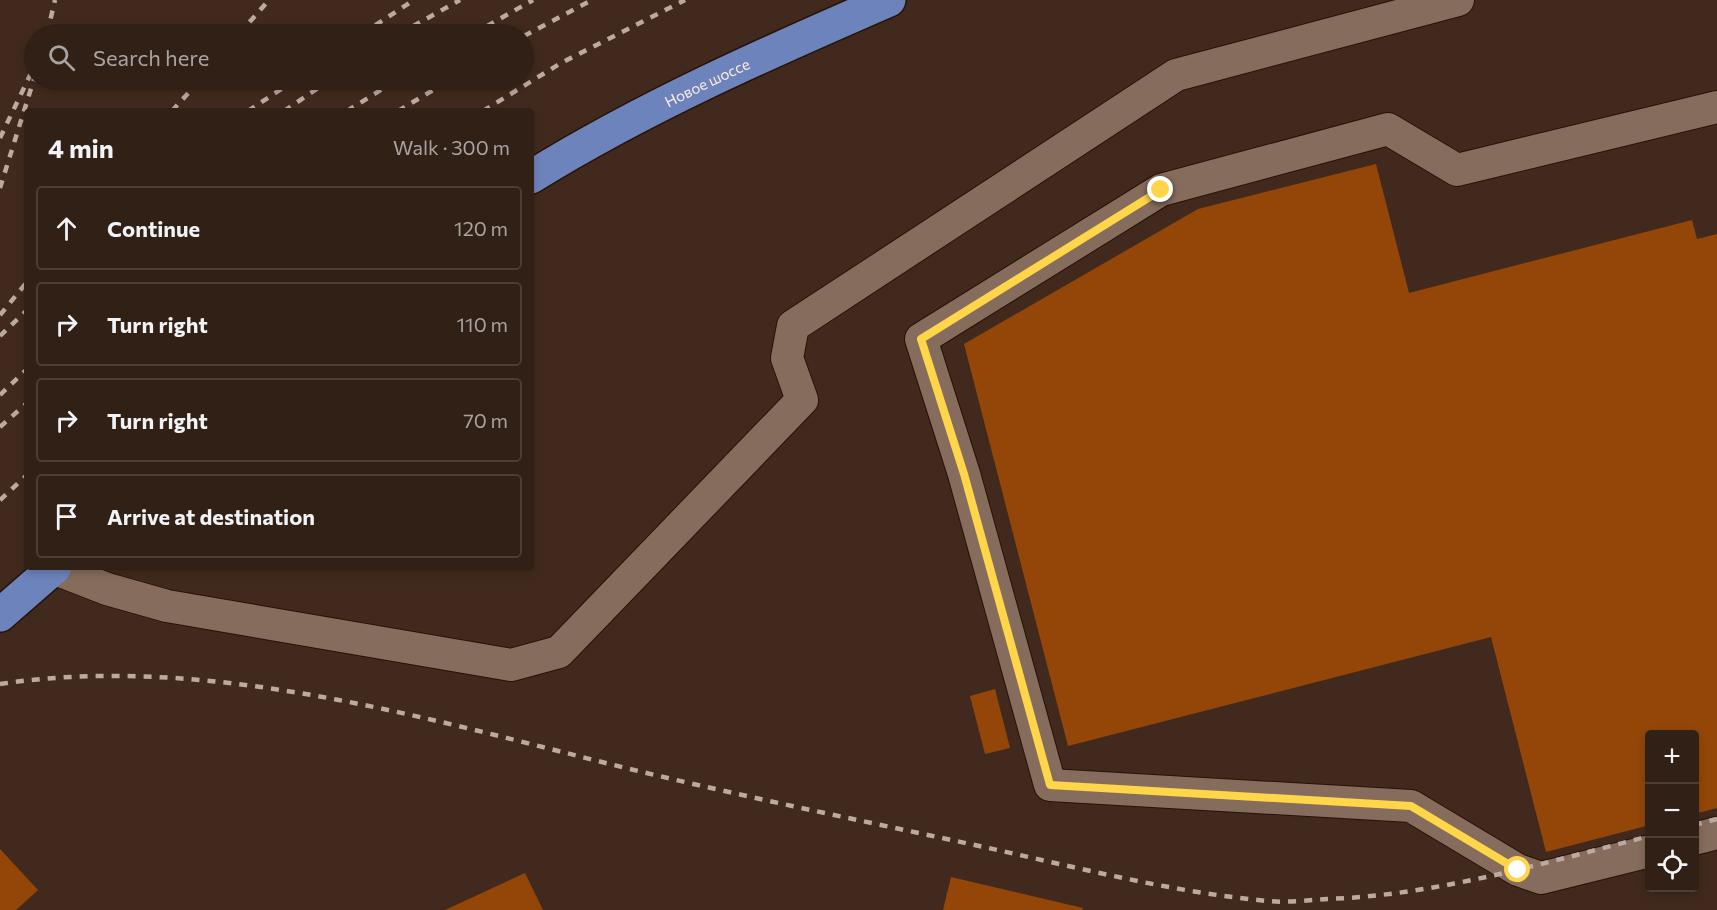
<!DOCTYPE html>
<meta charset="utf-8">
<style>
:root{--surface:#312016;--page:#39281f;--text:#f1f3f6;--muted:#a8a3a1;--line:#4c3e35}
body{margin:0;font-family:Commissioner,sans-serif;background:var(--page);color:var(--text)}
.controls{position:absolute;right:18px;bottom:18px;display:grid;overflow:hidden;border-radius:6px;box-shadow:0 3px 9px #0003}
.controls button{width:54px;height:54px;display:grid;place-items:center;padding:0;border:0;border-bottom:2px solid var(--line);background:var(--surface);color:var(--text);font:30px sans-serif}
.stop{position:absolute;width:18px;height:18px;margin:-14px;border:4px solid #ffd54a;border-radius:50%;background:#fff}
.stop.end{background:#ffd54a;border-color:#fff;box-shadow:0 2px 6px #0008}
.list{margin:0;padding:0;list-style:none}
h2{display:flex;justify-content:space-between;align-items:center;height:78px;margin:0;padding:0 24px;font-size:26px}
h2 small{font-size:20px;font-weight:400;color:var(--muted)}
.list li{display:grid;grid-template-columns:39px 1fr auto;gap:18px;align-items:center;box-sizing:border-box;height:84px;margin:0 12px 12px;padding:0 12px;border:2px solid var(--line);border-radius:6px}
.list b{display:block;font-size:22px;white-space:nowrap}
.list em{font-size:20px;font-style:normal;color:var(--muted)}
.icon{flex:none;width:33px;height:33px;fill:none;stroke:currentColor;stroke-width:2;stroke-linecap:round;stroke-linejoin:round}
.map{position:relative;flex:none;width:1717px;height:910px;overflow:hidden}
.search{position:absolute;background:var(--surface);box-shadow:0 3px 9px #0003;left:24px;top:24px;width:510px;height:66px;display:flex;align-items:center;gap:15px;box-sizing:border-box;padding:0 21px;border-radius:33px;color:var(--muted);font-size:22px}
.panel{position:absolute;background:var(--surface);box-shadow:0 3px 9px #0003;left:24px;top:108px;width:510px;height:462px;border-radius:6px}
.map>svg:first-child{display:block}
.building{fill:#944608}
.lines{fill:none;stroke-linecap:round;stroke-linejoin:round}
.minor-casing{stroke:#271206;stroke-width:34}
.major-casing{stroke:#271206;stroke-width:36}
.minor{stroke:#866c5d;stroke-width:32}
.major{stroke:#6d83bb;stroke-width:33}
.rail{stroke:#bcaaa0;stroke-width:4.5;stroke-dasharray:8 8;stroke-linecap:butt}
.route{stroke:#ffd54a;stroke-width:8}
.labels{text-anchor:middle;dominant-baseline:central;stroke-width:6;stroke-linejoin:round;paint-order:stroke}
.street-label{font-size:15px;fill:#fbece3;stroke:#362114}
</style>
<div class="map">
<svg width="1717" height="910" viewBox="0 0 1717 910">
<rect width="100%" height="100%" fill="#412a1d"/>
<g class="building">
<path d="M1376 164 1409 293 1692 220 1697 239 1717 234V808L1694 814V734H1650V825L1546 852 1491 637 1068 746 964 344 1198 209Z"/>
<path d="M995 689 1010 748 985 754 970 696Z"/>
<path d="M0 849 38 890 16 910H0Z"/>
<path d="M525 873 543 910H445Z"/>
<path d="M951 877 1083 908 1082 910H943Z"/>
</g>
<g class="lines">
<defs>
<g id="minor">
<path d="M53 568 107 589 167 606 511 665 559 652 802 400 787 358 793 326 1176 75 1458 0"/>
<path d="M1694 839 1717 833"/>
<path d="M1650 851 1541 878 1518 870 1411 806 1050 785 964 474 921 339 1161 190 1388 129 1457 170 1717 107"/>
</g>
<g id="major">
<path id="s1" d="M531 177C644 107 767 53 889 0"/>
<path d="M0 615 55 567"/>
</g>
</defs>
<use href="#minor" class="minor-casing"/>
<use href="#major" class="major-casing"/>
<use href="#minor" class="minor"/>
<use href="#major" class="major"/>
<g class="rail">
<path d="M47 34 55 0"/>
<path d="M239 34 269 0"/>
<path d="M362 34 414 0"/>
<path d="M399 34 460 0"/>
<path d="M473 34 533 0"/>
<path d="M524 36 592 0"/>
<path d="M172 111 200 80"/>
<path d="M248 111 295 80"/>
<path d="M284 111 330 80"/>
<path d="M347 111 397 80"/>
<path d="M398 111 450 80"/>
<path d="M483 111 561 63 685 0"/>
<path d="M0 138 34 67"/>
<path d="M0 188 34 79"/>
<path d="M0 315 27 282"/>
<path d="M0 336 27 310"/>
<path d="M0 395 27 369"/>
<path d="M0 427 27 403"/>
<path d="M0 500 27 475"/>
<path d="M0 684C192 655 397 710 582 757 711 790 840 816 970 844 1068 865 1168 892 1268 901 1287 903 1308 900 1327 899 1438 895 1543 863 1650 836"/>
<path d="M1694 825 1717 819"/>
</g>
</g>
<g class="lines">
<path class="route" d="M1161 190 921 339 964 474 1050 785 1411 806 1518 870"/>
</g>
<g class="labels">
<g class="street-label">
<text stroke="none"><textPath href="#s1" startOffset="200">Новое шоссе</textPath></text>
</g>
</g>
</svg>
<div class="controls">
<button>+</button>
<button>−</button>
<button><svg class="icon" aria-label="locate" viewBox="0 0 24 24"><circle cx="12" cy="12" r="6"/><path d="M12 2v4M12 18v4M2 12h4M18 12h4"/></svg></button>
</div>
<div class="stop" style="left:1518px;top:870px"></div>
<div class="stop end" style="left:1161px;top:190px"></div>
<div class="search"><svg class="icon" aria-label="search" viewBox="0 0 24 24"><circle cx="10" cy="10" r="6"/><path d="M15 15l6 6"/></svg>Search here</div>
<section class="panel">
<h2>4 min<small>Walk · 300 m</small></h2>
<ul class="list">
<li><svg class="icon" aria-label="ahead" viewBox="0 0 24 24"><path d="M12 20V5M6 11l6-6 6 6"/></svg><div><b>Continue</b></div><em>120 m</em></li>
<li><svg class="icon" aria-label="right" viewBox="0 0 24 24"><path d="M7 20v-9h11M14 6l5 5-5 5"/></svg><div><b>Turn right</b></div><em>110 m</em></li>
<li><svg class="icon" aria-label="right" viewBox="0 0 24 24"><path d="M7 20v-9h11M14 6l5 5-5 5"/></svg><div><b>Turn right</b></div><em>70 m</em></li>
<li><svg class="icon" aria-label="arrive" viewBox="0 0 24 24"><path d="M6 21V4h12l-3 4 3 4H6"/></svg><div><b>Arrive at destination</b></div></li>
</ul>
</section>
</div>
